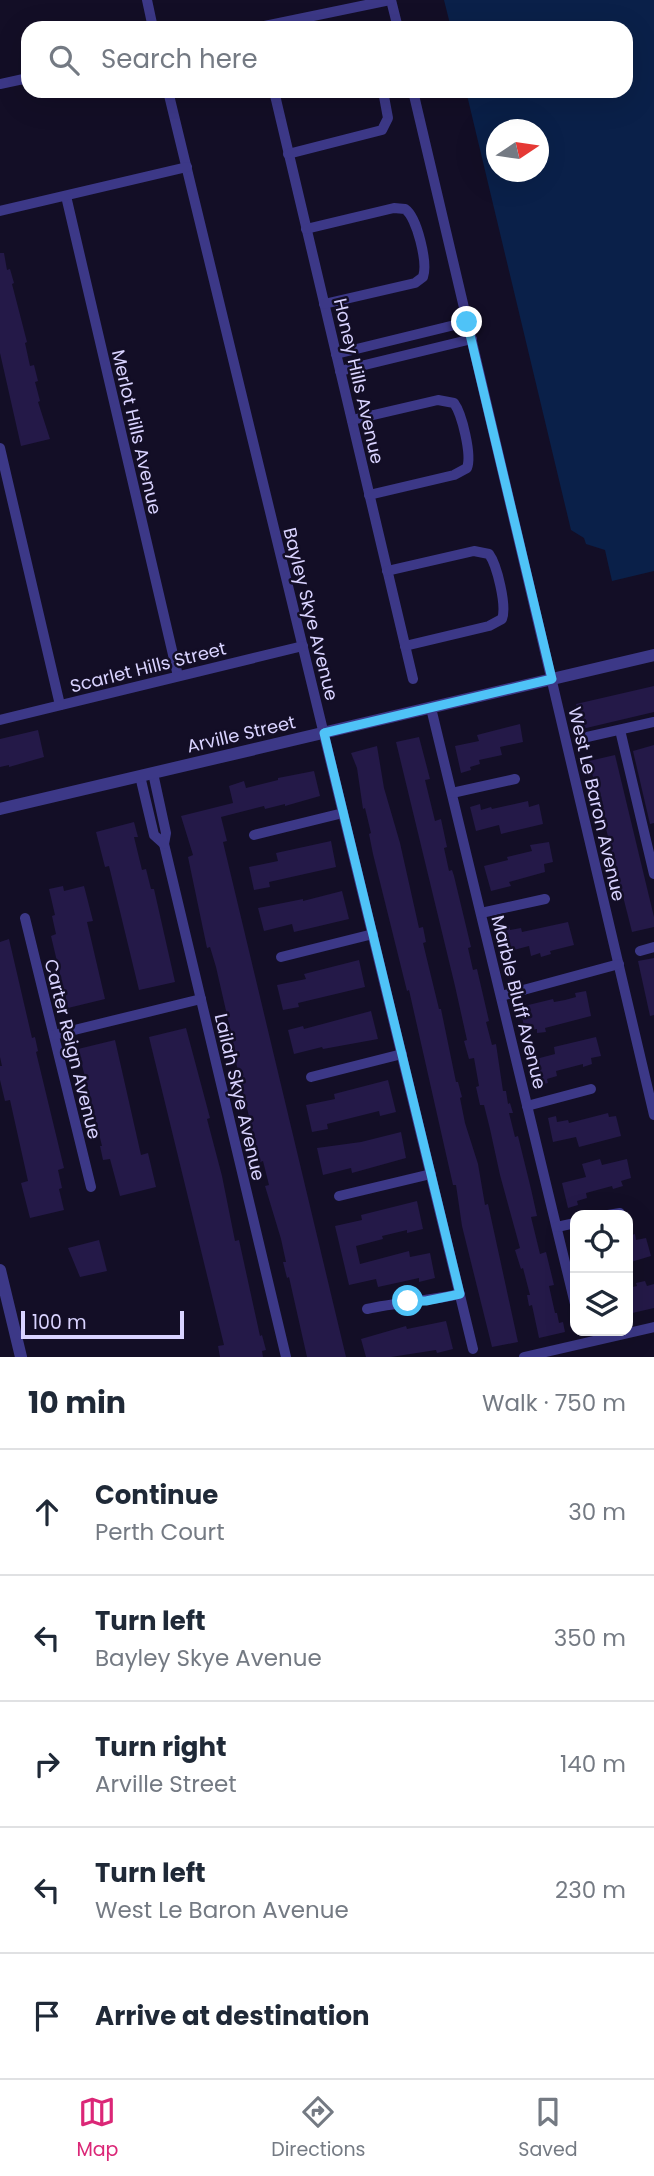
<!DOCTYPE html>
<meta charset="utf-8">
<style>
:root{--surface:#fff;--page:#f6f6f7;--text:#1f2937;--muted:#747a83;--line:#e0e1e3;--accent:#db2777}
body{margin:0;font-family:Poppins,sans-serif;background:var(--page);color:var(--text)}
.controls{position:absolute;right:21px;bottom:21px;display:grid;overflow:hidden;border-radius:14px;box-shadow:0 7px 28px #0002}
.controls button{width:63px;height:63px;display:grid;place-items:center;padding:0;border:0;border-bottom:2px solid var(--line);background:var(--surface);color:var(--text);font:35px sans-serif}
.compass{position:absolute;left:486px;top:119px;width:63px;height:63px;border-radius:50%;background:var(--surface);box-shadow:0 7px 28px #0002;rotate:77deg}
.scale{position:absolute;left:21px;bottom:18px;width:163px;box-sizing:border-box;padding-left:7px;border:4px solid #d9d3ff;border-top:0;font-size:19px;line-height:24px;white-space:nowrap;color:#d9d3ff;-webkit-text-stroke:5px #130e26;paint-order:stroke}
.stop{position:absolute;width:21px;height:21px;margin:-16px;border:5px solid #4fc3f7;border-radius:50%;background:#fff}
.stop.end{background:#4fc3f7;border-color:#fff;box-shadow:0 2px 7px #0008}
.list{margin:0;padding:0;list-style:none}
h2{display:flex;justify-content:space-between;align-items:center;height:91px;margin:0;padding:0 28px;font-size:30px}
h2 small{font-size:23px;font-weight:400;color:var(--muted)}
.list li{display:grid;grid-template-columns:46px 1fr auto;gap:21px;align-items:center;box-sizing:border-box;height:126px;padding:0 28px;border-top:2px solid var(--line)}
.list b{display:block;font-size:26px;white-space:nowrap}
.list p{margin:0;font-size:23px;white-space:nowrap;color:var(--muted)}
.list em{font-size:23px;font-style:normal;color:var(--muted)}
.icon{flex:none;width:38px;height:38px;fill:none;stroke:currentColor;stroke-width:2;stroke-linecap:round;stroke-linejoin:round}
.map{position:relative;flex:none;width:654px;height:1357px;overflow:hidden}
.search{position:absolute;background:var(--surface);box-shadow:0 7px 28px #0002;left:21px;right:21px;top:21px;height:77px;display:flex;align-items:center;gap:18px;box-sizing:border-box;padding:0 24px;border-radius:21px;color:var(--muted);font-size:26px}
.sheet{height:721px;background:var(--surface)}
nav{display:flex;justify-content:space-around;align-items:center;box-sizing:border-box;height:98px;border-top:2px solid var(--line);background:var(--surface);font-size:19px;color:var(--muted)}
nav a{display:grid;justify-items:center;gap:4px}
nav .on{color:var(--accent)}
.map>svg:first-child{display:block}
.water{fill:#0a2049;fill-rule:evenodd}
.building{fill:#241948}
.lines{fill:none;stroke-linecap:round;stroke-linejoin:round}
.minor{stroke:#3c3887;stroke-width:10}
.tertiary{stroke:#3c3887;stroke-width:12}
.route{stroke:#4fc3f7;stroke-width:9}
.labels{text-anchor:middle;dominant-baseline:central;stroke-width:5;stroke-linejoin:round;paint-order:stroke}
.street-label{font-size:18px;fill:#d9d3ff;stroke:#130e26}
</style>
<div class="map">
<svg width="654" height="1357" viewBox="0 0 654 1357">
<rect width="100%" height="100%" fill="#130e26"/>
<path class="water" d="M444 0H654V571L612 581 605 550 586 544 584 538 571 530 466 91H626V28H451ZM496 130H538V172H496Z"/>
<g class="building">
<path d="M0 253H4L7 270 10 269 14 283 12 284 27 342 25 343 30 366 34 365 38 381 35 382 40 401 38 402 50 439 21 446 0 353Z"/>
<path d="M654 686V712L582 729 576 704Z"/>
<path d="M520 724 523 742 500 747 502 755 479 760 480 764 470 767 471 770 461 773 455 746 479 741 477 735Z"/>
<path d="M38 730 44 757 9 767V765L0 767V739Z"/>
<path d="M419 737 430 779 425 780 435 821 441 819 447 847 444 848 449 871 452 870 454 876 471 947 468 948 473 970 477 969 489 1021 486 1022 492 1045 496 1044 503 1091H506L508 1104 510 1103 513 1113H509L515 1137 518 1136 531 1189 537 1216 531 1217 540 1254 546 1252 554 1285 549 1286 555 1313H557L559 1323 563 1322 565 1332 539 1338 532 1305 529 1306 527 1295H530L523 1268 521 1269 515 1250 520 1248 500 1175 490 1129 484 1105H480L476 1087 479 1086 474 1058 469 1059 464 1041 467 1040 455 986 396 742Z"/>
<path d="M654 745V823L650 824 633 751Z"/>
<path d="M377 746 384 788 400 843 419 928 423 927 426 942 423 943 439 1009H441L456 1082H458L462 1097 460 1098 465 1123 478 1164 485 1205 488 1204 518 1342 492 1347 462 1226 456 1185H453L409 990 407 991 373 854 369 834 371 833 365 808 363 809 357 768 351 753Z"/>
<path d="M615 755 654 917V927L632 932 589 761Z"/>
<path d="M314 771 320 796 285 806V804L265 809 264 806 221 817 227 841 223 842 346 1357H307L289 1277 287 1278 283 1262H286L281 1239 265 1186 269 1185 263 1161 260 1162 233 1050H235L216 967 210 947 207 948 188 857 193 855 181 816 233 803 229 786 244 781 246 788 278 780V778Z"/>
<path d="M528 801 529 807 539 804 543 824 501 834 499 825 476 831 470 807 480 804 481 810 491 807 492 809Z"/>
<path d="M134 822 138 837H134L142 870 146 869 151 889H154L175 982 139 990 109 866 105 867 96 832Z"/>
<path d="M331 841 336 867 269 882 270 887 254 890 249 867 278 861 276 853Z"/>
<path d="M549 842 553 862 544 864 545 872 509 882 511 886 491 891 484 866 508 860 507 857 532 851 530 845Z"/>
<path d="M63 886 64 891 84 886 93 921 87 922 105 999 68 1008 51 936 56 934 52 916 55 915 49 889Z"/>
<path d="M342 891 349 919 294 932 292 924 264 931 258 908 303 899V901Z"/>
<path d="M568 922 574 945 550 951 551 954 541 957 540 953 531 956 529 946 506 952 500 927 509 925 510 930 521 928 522 932Z"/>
<path d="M9 939 32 1038 35 1037 38 1051 36 1052 64 1168 58 1170 62 1188 59 1189 64 1210 30 1218 21 1183 28 1181 10 1100 5 1101 0 1080V1066H2L0 1057V942Z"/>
<path d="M654 958V1015L650 1016 638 961Z"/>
<path d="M359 960 365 987 298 1003 299 1007 283 1010 277 985 306 979 304 974Z"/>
<path d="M586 991 591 1016 545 1028 546 1032 537 1033V1029L525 1031 520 1007 553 999 554 1002 565 1000 576 997 575 993Z"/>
<path d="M371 1011 378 1039 323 1049 322 1047 294 1054 288 1030 303 1026 304 1029Z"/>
<path d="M186 1028 210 1118 207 1119 222 1176 235 1241 239 1240 260 1336 262 1335 266 1350 262 1351 263 1357H220L218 1346 224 1345 149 1037Z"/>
<path d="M596 1037 601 1056 591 1058 592 1064 583 1067V1064L556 1071 557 1076 547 1079 548 1083 539 1085 532 1060 555 1054 554 1047Z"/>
<path d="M115 1040 141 1155 148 1153 156 1187 120 1196 110 1159 103 1160 100 1146H102L78 1049Z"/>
<path d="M388 1080 396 1112 380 1116 379 1111 327 1124 328 1129 312 1132 306 1105 335 1099 334 1094Z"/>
<path d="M608 1113 609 1117 616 1116 621 1136 579 1147 576 1137 553 1142 548 1118 556 1116 557 1122 568 1120 569 1123Z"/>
<path d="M401 1132 406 1158 352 1173 351 1168 323 1175 317 1148 361 1142Z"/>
<path d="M600 1159 602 1165 627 1159 631 1178 621 1181 623 1186 613 1189 612 1186 586 1193 587 1198 577 1201 578 1205 568 1208 562 1183 586 1177 582 1164Z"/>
<path d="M417 1201 423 1229 407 1233V1230L382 1236 383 1239 356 1246 360 1264 409 1251 410 1257 430 1253 435 1278 419 1282V1278L378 1287 376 1279 349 1285 335 1226 362 1220 361 1215Z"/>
<path d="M635 1234 636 1240 646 1238 651 1256 631 1262 628 1249V1236Z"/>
<path d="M99 1240 107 1271 80 1277 68 1248Z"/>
<path d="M645 1281 647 1286 654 1284V1308L628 1314V1288L637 1286 636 1283Z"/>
<path d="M446 1321 453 1349 437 1353 436 1350 391 1357H366L361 1339 406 1326 407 1329Z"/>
</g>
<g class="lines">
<g class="minor">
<path d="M147 0 153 28"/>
<path d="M391 0 398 28"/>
<path d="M255 28 390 0"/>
<path d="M0 84 28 78"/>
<path d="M168 91 473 1349"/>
<path d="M274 91 413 679"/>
<path d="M413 91 654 1115"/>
<path d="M288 154 382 130 388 118 383 91"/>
<path d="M66 196 178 676"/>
<path d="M0 211 187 167"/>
<path d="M306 229 394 208 405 209C417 217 428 263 423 277L415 283 324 304"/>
<path d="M336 354 467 322"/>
<path d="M340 371 472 339"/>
<path d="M352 420 438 400 454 403C462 414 472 455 467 468L454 475 369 495"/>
<path d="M0 448 60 705"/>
<path d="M387 571 474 551 489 554C497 565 507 606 502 619L489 626 405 646"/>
<path d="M431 708 575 1304"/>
<path d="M0 720 303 646"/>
<path d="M620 730 654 874"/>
<path d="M587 737 654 722"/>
<path d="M153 773 166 833 164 844 286 1357"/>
<path d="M140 776 154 835 164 844"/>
<path d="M452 793 515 779"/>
<path d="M254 835 343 813"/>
<path d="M481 913 545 899"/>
<path d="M25 918 91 1187"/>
<path d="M640 951 654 947"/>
<path d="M281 957 373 934"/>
<path d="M501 996 619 964"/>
<path d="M54 1035 201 999"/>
<path d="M311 1077 402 1054"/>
<path d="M527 1106 591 1089"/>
<path d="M339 1196 431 1174"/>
<path d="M608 1215 620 1213"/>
<path d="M557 1227 575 1223"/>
<path d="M367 1309C398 1302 429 1301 460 1294"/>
<path d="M524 1357 654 1327"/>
</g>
<g class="tertiary">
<path d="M0 809 654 655"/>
<path d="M0 1270 21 1357"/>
</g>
</g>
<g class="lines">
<path class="route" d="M408 1301H426L460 1294 324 733 552 679 467 322"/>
</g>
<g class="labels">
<g class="street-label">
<text transform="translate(359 381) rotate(77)">Honey Hills Avenue</text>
<text transform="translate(137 432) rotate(77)">Merlot Hills Avenue</text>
<text transform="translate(311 614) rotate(76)">Bayley Skye Avenue</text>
<text transform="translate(148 667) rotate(-14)">Scarlet Hills Street</text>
<text transform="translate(241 734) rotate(-13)">Arville Street</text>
<text transform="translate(597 804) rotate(77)">West Le Baron Avenue</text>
<text transform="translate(519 1002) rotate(76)">Marble Bluff Avenue</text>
<text transform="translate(73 1049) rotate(76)">Carter Reign Avenue</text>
<text transform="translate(240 1097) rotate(77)">Lailah Skye Avenue</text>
</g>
</g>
</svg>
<div class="controls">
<button><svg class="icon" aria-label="locate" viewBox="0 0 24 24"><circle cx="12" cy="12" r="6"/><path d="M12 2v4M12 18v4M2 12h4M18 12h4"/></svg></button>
<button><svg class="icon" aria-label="layers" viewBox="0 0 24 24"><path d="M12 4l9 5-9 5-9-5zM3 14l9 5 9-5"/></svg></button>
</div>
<svg class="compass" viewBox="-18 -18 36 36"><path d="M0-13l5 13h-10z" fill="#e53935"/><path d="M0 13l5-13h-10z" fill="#747a83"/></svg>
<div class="scale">100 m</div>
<div class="stop" style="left:408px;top:1301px"></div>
<div class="stop end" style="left:467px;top:322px"></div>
<div class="search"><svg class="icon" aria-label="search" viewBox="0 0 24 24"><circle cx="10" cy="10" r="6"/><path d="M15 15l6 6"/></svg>Search here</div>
</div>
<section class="sheet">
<h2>10 min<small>Walk · 750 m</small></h2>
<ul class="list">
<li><svg class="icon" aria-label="ahead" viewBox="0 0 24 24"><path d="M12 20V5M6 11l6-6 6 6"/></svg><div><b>Continue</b><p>Perth Court</p></div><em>30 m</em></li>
<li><svg class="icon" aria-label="left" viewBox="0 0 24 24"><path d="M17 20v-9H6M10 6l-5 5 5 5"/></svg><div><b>Turn left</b><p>Bayley Skye Avenue</p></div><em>350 m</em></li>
<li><svg class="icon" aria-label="right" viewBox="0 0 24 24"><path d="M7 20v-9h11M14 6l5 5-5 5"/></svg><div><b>Turn right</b><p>Arville Street</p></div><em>140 m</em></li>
<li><svg class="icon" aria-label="left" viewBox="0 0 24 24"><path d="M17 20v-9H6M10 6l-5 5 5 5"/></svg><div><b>Turn left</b><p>West Le Baron Avenue</p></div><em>230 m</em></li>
<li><svg class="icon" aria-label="arrive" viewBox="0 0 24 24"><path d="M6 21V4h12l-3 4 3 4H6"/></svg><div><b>Arrive at destination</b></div></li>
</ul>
</section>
<nav>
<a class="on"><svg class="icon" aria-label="map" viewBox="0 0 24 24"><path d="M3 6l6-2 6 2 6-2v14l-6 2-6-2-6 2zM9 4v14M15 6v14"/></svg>Map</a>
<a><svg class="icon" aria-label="directions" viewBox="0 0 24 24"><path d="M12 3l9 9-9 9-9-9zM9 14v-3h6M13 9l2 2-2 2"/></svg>Directions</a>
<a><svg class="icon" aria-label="saved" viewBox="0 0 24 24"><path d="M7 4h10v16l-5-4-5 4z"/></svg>Saved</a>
</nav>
